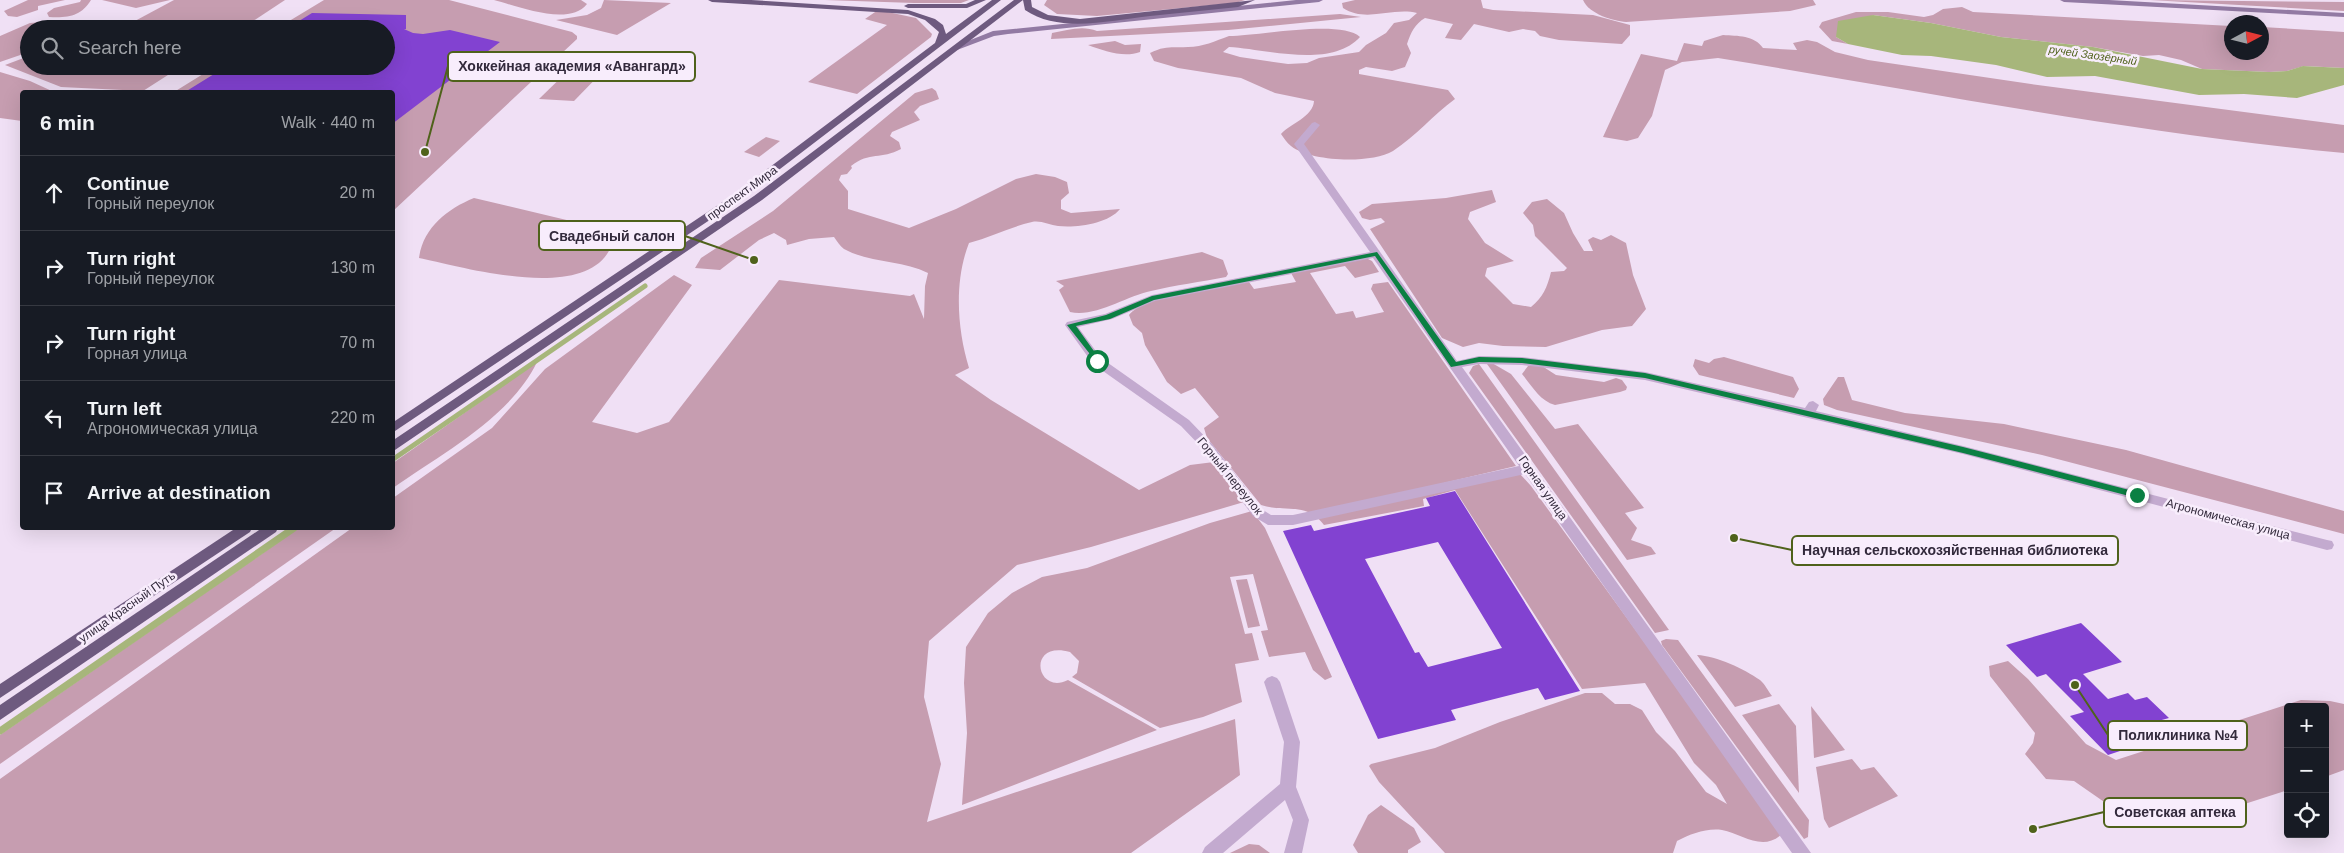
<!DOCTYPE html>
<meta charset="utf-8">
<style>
:root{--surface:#171b24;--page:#20242c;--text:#f1f3f6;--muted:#9ea1a6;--line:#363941}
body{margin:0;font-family:Arial,sans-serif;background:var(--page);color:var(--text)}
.controls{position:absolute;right:15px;bottom:15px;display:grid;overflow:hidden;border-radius:5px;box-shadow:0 5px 20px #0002}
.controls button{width:45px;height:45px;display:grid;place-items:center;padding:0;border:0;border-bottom:1px solid var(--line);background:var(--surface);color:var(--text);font:25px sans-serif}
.compass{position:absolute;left:2224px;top:15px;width:45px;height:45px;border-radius:50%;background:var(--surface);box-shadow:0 5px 20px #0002;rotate:83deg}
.stop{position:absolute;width:15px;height:15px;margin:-11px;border:4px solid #0b8043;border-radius:50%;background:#fff}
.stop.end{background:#0b8043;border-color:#fff;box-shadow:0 1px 5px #0008}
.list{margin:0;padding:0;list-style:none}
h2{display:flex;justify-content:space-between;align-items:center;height:65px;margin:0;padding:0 20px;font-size:21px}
h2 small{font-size:16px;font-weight:400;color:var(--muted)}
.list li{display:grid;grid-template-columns:32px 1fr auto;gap:15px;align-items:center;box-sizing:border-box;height:75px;padding:0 20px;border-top:1px solid var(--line)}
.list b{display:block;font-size:19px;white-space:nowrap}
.list p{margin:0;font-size:16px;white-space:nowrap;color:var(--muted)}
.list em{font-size:16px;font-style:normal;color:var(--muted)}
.icon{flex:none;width:28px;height:28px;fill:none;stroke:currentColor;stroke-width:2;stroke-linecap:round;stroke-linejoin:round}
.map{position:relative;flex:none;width:2344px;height:853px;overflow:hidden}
.search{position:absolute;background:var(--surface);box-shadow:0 5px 20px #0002;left:20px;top:20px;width:375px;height:55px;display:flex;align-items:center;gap:12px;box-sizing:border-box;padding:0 18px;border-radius:28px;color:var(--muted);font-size:19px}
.panel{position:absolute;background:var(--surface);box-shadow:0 5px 20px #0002;left:20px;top:90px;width:375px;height:440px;border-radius:5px}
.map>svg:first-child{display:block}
.green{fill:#c69db0}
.water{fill:#a7b67b}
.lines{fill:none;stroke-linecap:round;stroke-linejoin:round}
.stream-far1{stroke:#a7b67b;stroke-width:5}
.stream{stroke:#a7b67b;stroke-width:7}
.building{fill:#8242d1;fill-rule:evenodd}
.street{fill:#c3aacf;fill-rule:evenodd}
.secondary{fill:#927aa3;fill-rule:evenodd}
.primary{fill:#6e5a7f;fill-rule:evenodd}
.route{fill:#0b8043}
.labels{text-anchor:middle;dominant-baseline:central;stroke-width:5;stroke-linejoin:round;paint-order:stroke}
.far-water-label{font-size:11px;font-style:italic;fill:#4f621b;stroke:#f8edfc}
.street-label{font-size:12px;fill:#332a3c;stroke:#f8edfc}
.leader{fill:none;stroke:#4f621b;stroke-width:2}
.callout-dot{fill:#4f621b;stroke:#f8edfc;stroke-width:2}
.callout{fill:#f8edfc;stroke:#4f621b;stroke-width:2}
.callout-label{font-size:14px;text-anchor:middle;font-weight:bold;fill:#332a3c}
</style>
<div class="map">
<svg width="2344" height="853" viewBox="0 0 2344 853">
<rect width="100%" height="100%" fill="#f0e0f5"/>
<g class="green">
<path d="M28 0H65L38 6V10L17 17 8 16 4 11Z"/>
<path d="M81 0H91C81 16 69 18 49 17L47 13 54 8 80 2Z"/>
<path d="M102 0H170L136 8Z"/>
<path d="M174 0H285L241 29H120Z"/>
<path d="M324 0H449L572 32 577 36V39L393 211 392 92H174L216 66H386V29H276Z"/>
<path d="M494 0H581L587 4C569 27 517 6 494 0Z"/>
<path d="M604 0 671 3 617 35 556 20 587 15 601 8Z"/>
<path d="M825 0H969L961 3H914Z"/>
<path d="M1047 0H1245L1235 3 1097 16 1057 14 1044 5Z"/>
<path d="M1355 0H1481L1483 8 1493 10 1593 15 1630 25V35L1622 44 1559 40 1540 36 1535 31 1523 29 1509 32 1474 24 1461 40 1445 38 1453 24 1425 18C1415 24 1411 32 1407 44L1411 53 1405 67 1392 71 1366 67 1359 70V74L1448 90 1455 99C1433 115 1416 136 1393 151 1371 164 1311 162 1291 146 1287 143 1284 138 1281 134 1291 123 1313 117 1314 101L1275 93 1241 78 1178 68 1154 61 1150 53C1166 45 1172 48 1188 47 1203 47 1215 41 1229 36 1258 36 1341 19 1360 37 1331 69 1266 49 1229 47L1223 52 1240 57 1288 64 1307 63 1319 58 1359 52 1366 45 1386 33 1394 23 1409 20 1417 13C1392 7 1366 23 1343 8L1342 3Z"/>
<path d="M1583 0H1813L1816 5 1790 11 1626 22C1613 21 1589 14 1583 0Z"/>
<path d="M2150 0 2344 2V11Z"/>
<path d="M1962 7 1973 12 2231 26 2232 52H2262V27L2344 32V68L2304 66 2287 71 2269 72 2202 69 2181 60 2159 55 2143 56 2093 47 2001 37 1931 23 1873 15 1836 37 1848 44 1832 41 1819 27 1822 22 1856 12H1888L1924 17 1933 15 1943 9Z"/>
<path d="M878 10 916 18 932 34 931 37 857 94 808 82 887 25 865 19Z"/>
<path d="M1340 14 1361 17 1228 30 1051 39 1052 33C1067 30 1083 25 1097 31Z"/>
<path d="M42 22 82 29H29V52L0 62V36L30 23Z"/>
<path d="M1723 35C1738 36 1754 35 1763 48L1797 50 1793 43 1807 40 1817 42 1835 52 1868 60 2031 84 2344 125V153C2134 133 1926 92 1718 58L1682 62 1665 70 1652 116 1638 138 1627 141 1603 137 1641 54 1677 61 1684 43 1702 46 1704 41Z"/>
<path d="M1115 41 1125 45 1141 44 1140 52C1124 58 1104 51 1088 45Z"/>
<path d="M29 56V66H182L143 91 61 87 5 65Z"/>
<path d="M576 63 609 65 574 101 539 99Z"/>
<path d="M0 72 30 81 54 92H22V121L0 118Z"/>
<path d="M932 88 936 91 939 99 920 106 914 112 920 120 892 132 890 136 899 142 901 149C881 160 870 151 851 166L852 168 847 174 841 175 839 180 848 191V209L909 228 956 209 1016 179 1036 174 1055 177 1067 182 1069 193 1061 200V209L1071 213 1120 209C1108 224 1076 228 1058 226 1050 225 1040 220 1032 222 1010 227 991 237 969 243 954 281 957 329 969 368L955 375 991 400 1139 490 1190 465 1214 462 1244 502 1091 547 1017 565 929 641 924 697 941 764 927 822 1235 719 1240 775 1131 853H0V779L352 528H392L393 498 492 428 545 369 674 275 692 285 592 422 637 433 669 422 779 280 910 296 914 294 924 319 925 286 928 273C902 260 869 263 844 249 840 246 837 241 834 237L809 239 787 245 786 240 774 233 759 240 720 270 695 268 701 258 773 211 915 93Z"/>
<path d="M766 137 780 141 759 157 744 152Z"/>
<path d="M1492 190 1496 202 1470 212 1468 219 1485 243 1514 261 1487 268 1485 276 1513 304 1531 307C1543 297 1547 288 1551 272L1564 271 1567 268 1535 236 1533 225 1523 213 1532 202 1547 199 1564 213 1573 233 1584 251H1593L1588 240 1593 237 1601 240 1611 235 1626 243 1633 275 1646 309 1632 326 1602 330 1546 347 1503 346 1479 343 1463 347 1442 338 1370 229 1385 222 1381 218 1370 220 1362 218 1359 212 1372 204 1446 198Z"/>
<path d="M474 198 600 228 612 244C591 305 463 267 419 258 423 228 447 209 474 198Z"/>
<path d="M1202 252 1223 260 1228 274 1226 277C1201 282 1175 285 1151 291 1126 296 1095 318 1070 312L1059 290 1064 286 1056 281Z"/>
<path d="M1366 258 1372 261 1379 272 1355 278 1345 266 1310 273 1336 314 1353 311 1356 318 1384 312 1371 289 1373 284 1388 282 1516 466 1431 486 1520 474 1531 486 1783 833C1763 853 1743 834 1722 830 1706 828 1691 834 1677 841L1673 853H1445L1379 782 1369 766 1371 764 1435 748 1500 722 1585 693H1602L1615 704H1630L1642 710 1656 732 1675 751 1706 792 1727 804 1716 785 1694 763 1645 683 1582 689 1455 490 1423 499 1424 506 1324 525C1306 501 1284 513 1261 505L1207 438 1204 428 1219 417 1195 388 1181 394 1167 382 1145 345 1142 333 1133 325 1129 315C1148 293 1219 287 1249 282L1254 289 1296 282 1291 273Z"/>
<path d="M1724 357 1793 377 1799 389 1794 398 1699 375 1693 366 1695 359 1709 363 1714 359Z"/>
<path d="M537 362C511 417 441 454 393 488V463Z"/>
<path d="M1492 363 1511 374 1555 429 1578 424 1644 508 1625 513 1637 528 1631 540 1651 547 1656 554 1627 560 1487 364Z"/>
<path d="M1479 364 1669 630 1655 633 1633 602 1469 373 1473 366Z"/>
<path d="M1528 366H1542L1556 375 1604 382 1616 378 1622 380 1627 387 1626 390 1620 392 1555 405C1540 401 1532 386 1522 374Z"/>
<path d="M1838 377H1844L1852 400 1905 413 2004 424 2126 450 2344 511V534L2042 455 1837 410 1824 405 1823 399Z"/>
<path d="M1252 511 1265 528 1332 677 1325 680 1313 670 1305 652 1269 657 1261 631 1268 630 1253 574 1230 577 1245 634 1252 633 1259 660 1235 664 1242 702 1203 717 1160 728 1072 677 1077 673 1079 661 1070 652C1026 640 1036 696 1068 680L1157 730 962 805 967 733 964 683 966 647 988 613 1012 593 1042 577 1087 568 1210 523Z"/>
<path d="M299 528H336L0 764V735Z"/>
<path d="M1247 579 1260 626 1248 628 1236 580Z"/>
<path d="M1666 639 1678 640 1809 820 1808 837 1804 839 1662 645 1661 641Z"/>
<path d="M1697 655C1717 656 1744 669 1760 680 1765 684 1768 691 1772 696L1735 707Z"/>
<path d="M2008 661 2028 679 2086 744 2116 760 2301 700 2330 701 2344 704V770L2325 777V707H2288V790L2195 820 2136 802 2110 806 2074 781 2046 779 2025 754 2033 743 2035 733 1990 676 1989 666Z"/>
<path d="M1779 704 1796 726 1799 793 1742 715Z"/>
<path d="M1811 706 1845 750 1814 758Z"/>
<path d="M1852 759 1861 770 1874 767 1898 796 1829 828 1824 819 1816 767Z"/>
<path d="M1381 805 1414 828 1421 842 1408 850V853H1358L1353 845 1368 815Z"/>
<path d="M1249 844 1259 845 1270 853H1230Z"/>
</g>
<path class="water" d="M1873 15 1931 23 2001 37 2093 47 2202 69 2269 72 2287 71 2303 66 2344 68V85L2297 98 2244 94 2199 95 2095 76 2047 77 1996 65 1931 56 1902 55 1848 44 1836 37 1838 21Z"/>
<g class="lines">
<path class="stream-far1" d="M392 460 645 286"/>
<path class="stream" d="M0 731 294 528"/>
</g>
<g class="building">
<path d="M312 13 406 15V29H404L413 33 423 34 450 30 500 42 392 124V92H185L227 66H386V29H286Z"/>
<path d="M1455 491 1580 691 1545 700 1538 688 1451 710 1456 720 1378 739 1283 531 1311 525 1314 531 1430 506 1426 498ZM1438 542 1502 648 1428 667 1419 652 1415 653 1365 559Z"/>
<path d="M2081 623 2122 662 2083 674 2108 699 2128 693 2135 700 2147 697 2169 718 2158 721 2171 734 2108 755 2070 716 2084 712 2046 674 2037 677 2006 645Z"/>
</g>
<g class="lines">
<g class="street">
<path d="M1315 122 1320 125 1304 144 1457 361 1479 356 1522 357 1645 372 1805 408 1809 402 1813 401 1819 405 1816 411 1963 446 2327 540 2332 541 2334 545 2332 549 2327 550 1963 454 1645 380 1522 365 1479 364 1462 367 1811 853H1792L1525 474 1293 525H1268L1253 516 1204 450 1181 426 1093 364 1065 325 1067 322 1105 314 1152 295 1370 252 1294 144 1312 123ZM1373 258 1519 466 1293 515H1271L1263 510 1212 444 1189 420 1101 358 1078 327 1112 319 1155 301Z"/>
<path d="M1272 676 1277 678 1280 682 1300 742 1296 787 1309 820 1302 853H1284L1293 820 1285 800 1223 853H1202L1205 847 1280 784 1284 742 1264 682 1267 678Z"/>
</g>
<g class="secondary">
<path d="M1296 0H1323L1319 2 1008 34 994 36 957 50 953 47 993 31Z"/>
<path d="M2060 0H2109L2344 13V17L2064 2Z"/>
</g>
<g class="primary">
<path d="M708 0H751L908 10 935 19 943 25 946 34 992 0H1001L738 201 392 433V423L730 197 935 43 939 32 925 20 908 14 712 2Z"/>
<path d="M975 0H986L967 8H908L904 6 908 4H966Z"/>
<path d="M1014 0H1023L762 200 392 452V441L754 196Z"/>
<path d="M1023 0H1031L1032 7 1048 15 1080 19 1255 0 1238 7C1209 10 1179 13 1150 16 1111 20 1060 34 1025 10Z"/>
<path d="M236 528H252L250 532 0 698V684Z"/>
<path d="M262 528H278L276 532 0 720V705Z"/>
</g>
</g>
<path class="route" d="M1377 252 1456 362 1479 357 1522 358 1645 373 1963 447 2137 492 2141 495 2137 498 1963 453 1645 378 1522 363 1479 362 1451 367 1375 256 1154 300 1110 319 1076 326 1101 361 1097 363 1067 325 1106 315 1152 296Z"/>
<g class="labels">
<g class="far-water-label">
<text transform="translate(2093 55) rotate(8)">ручей Заозёрный</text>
</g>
<g class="street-label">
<text transform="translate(742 193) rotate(-36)">проспект Мира</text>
<text transform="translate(1230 476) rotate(51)">Горный переулок</text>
<text transform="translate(1543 488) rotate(55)">Горная улица</text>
<text transform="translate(2228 519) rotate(15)">Агрономическая улица</text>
<text transform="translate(127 607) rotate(-35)">улица Красный Путь</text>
</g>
</g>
<path class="leader" d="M425 152L448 66M754 260L685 236M1734 538L1792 550M2075 685L2108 735M2033 829L2104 812"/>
<g class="callout-dot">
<circle cx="425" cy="152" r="5"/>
<circle cx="754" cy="260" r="5"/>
<circle cx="1734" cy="538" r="5"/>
<circle cx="2075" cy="685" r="5"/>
<circle cx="2033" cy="829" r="5"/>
</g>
<g class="callout">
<rect x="448" y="52" width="247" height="29" rx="5"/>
<rect x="539" y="221" width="146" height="29" rx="5"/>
<rect x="1792" y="536" width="326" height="29" rx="5"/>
<rect x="2108" y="721" width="139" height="29" rx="5"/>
<rect x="2104" y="798" width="142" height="29" rx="5"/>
</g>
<g class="callout-label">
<text x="572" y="71">Хоккейная академия «Авангард»</text>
<text x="612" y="241">Свадебный салон</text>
<text x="1955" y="555">Научная сельскохозяйственная библиотека</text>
<text x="2178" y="740">Поликлиника №4</text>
<text x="2175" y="817">Советская аптека</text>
</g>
</svg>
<div class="controls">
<button>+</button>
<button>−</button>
<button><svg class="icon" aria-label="locate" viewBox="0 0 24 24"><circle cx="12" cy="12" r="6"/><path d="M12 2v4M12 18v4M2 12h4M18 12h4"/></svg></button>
</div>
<svg class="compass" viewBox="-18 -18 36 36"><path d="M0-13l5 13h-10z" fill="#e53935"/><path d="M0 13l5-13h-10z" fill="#9ea1a6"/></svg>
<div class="stop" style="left:1097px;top:361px"></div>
<div class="stop end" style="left:2137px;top:495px"></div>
<div class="search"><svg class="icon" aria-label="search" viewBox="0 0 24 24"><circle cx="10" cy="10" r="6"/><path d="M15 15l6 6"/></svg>Search here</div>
<section class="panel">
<h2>6 min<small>Walk · 440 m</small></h2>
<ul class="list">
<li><svg class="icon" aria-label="ahead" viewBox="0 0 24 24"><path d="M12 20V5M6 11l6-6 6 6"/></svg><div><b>Continue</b><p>Горный переулок</p></div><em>20 m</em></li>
<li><svg class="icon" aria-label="right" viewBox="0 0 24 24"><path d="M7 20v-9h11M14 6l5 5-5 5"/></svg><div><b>Turn right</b><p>Горный переулок</p></div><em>130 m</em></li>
<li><svg class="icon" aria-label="right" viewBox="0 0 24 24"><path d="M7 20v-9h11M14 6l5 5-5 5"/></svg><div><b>Turn right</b><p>Горная улица</p></div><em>70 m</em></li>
<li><svg class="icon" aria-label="left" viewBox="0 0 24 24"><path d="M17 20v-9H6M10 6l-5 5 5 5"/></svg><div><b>Turn left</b><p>Агрономическая улица</p></div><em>220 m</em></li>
<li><svg class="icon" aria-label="arrive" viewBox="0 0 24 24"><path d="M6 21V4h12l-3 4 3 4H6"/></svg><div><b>Arrive at destination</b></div></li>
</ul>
</section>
</div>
